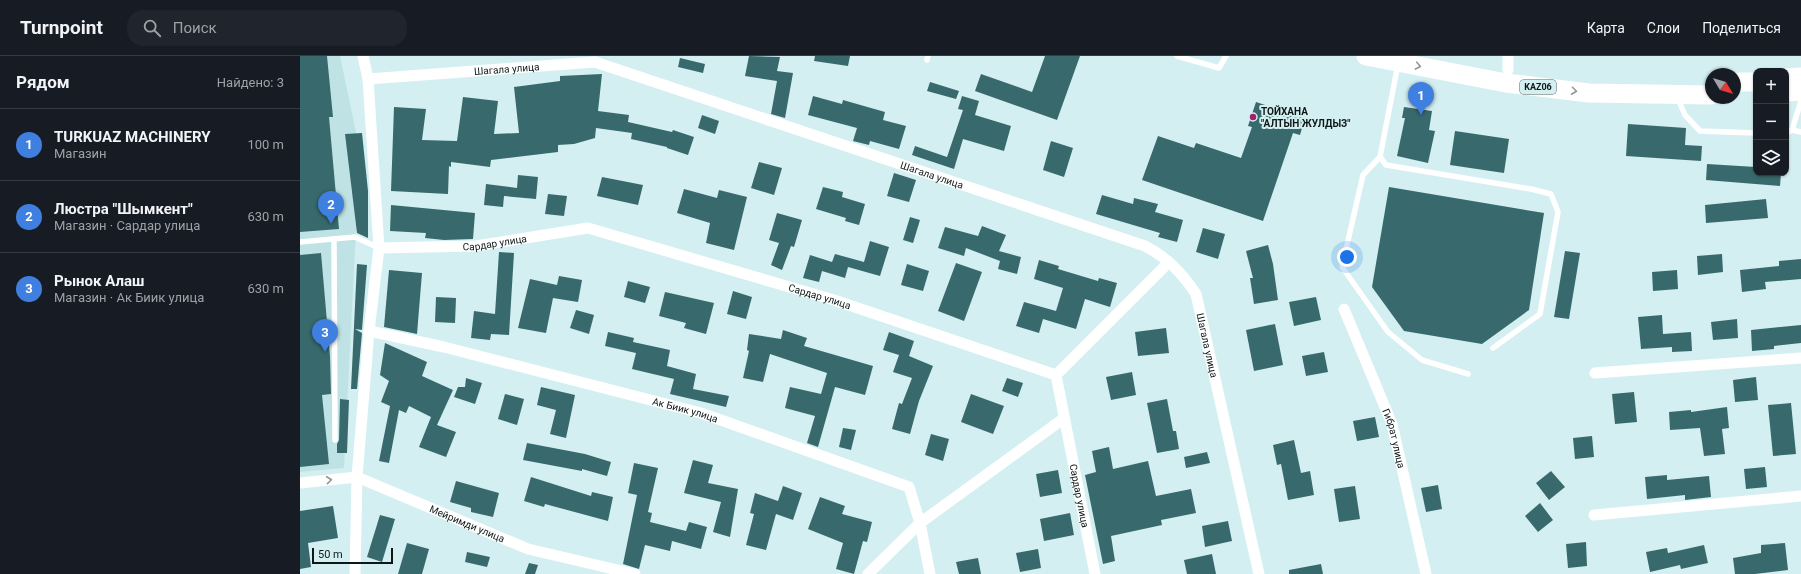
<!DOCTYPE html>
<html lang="ru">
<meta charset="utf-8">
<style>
:root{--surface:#171b24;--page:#20242c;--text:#f1f3f6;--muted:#9ea1a6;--line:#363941;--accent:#db2777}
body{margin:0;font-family:Roboto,sans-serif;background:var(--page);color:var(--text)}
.controls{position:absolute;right:12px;top:12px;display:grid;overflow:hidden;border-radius:8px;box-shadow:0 1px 3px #0004}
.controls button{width:36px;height:36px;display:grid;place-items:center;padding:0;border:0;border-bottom:1px solid var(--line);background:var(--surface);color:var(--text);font:20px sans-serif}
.compass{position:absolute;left:1405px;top:12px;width:36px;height:36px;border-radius:50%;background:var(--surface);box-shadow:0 1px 3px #0004;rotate:128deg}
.scale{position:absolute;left:12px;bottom:10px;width:81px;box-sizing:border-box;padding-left:4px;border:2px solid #0e1818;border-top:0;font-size:11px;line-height:14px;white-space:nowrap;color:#0e1818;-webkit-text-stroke:3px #d4eff1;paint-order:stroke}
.you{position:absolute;left:1047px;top:201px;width:14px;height:14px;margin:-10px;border:3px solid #fff;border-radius:50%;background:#1a73e8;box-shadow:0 0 0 6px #1a73e833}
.badge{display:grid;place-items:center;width:26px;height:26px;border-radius:50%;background:var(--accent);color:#fff;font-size:13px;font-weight:700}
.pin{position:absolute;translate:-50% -33px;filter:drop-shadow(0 1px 2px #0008)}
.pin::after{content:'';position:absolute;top:21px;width:14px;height:12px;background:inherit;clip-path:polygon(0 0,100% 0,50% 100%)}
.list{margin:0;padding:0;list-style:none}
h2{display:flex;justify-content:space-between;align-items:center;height:52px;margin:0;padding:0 16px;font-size:17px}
h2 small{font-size:13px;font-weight:400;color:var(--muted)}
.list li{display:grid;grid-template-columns:26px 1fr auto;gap:12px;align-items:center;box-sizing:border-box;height:72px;padding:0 16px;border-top:1px solid var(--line)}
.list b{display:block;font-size:15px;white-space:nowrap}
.list p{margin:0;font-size:13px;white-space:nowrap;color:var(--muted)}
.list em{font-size:13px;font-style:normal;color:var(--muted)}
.icon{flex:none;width:22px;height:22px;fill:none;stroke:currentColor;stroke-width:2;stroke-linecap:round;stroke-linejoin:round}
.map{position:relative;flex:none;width:1501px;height:518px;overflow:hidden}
header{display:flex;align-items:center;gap:24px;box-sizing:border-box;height:56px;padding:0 20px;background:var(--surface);border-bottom:1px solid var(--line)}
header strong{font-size:19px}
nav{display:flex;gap:22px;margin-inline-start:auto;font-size:14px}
.search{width:280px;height:36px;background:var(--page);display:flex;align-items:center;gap:10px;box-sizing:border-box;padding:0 14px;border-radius:16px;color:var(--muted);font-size:15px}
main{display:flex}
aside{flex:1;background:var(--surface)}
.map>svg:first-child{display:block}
.built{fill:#bfe3e4}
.building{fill:#386a6d}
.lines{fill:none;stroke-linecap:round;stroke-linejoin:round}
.service{stroke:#fff;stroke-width:5.5}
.minor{stroke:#fff;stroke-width:11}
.trunk{stroke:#fff;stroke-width:19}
.oneway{stroke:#939797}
.poi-dot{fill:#a5206c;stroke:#d4eff1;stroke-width:1.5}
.labels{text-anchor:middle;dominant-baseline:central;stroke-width:4;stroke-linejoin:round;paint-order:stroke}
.shield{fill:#d4eff1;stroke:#495859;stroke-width:1}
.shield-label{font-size:9px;font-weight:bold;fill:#0e1818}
.street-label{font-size:10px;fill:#0e1818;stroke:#d4eff1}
.poi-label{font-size:10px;font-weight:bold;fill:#0e1818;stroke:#d4eff1;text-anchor:start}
</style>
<header>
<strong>Turnpoint</strong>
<div class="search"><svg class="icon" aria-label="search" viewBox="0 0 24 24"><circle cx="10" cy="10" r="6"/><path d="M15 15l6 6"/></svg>Поиск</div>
<nav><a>Карта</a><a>Слои</a><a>Поделиться</a></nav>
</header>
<main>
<aside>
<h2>Рядом<small>Найдено: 3</small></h2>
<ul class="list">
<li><span class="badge" style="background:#3f7fe0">1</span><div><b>TURKUAZ MACHINERY</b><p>Магазин</p></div><em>100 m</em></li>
<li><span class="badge" style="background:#3f7fe0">2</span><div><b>Люстра &quot;Шымкент&quot;</b><p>Магазин · Сардар улица</p></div><em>630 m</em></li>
<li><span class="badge" style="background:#3f7fe0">3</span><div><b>Рынок Алаш</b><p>Магазин · Ак Биик улица</p></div><em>630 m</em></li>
</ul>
</aside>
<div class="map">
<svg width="1501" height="518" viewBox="0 0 1501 518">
<rect width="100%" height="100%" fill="#d4eff1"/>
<path class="built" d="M0 0H40L60 95 44 412 0 416Z"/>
<g class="building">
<path d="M0 0H27L33 61H29L39 173 0 176Z"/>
<path d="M449 0 480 1 477 15 493 17 485 62 471 58 477 25 445 20Z"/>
<path d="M515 0H550L548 10 514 5Z"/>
<path d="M745 0H780L757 64 675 35 681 18 732 36Z"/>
<path d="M380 2 405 8 403 17 378 11Z"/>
<path d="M302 18 298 55 329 59 328 66 372 76 373 74 394 81 388 99 367 92V91L331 83 332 77 296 72 295 82 274 88 258 89V96L191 104 190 111 151 106V111L149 110 148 138 91 135 94 51 126 53 122 84 157 85 163 41 198 45 194 78 219 77 214 31 260 25V20Z"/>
<path d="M630 26 659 35 656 43 627 35Z"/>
<path d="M513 40 542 48 543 44 585 56 583 64 606 70 599 93 570 85 569 89 553 85 557 72 508 59Z"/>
<path d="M662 40 679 45 675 59 711 70 704 95 663 83 654 113 612 99 615 90 647 101 663 54 658 53Z"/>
<path d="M956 46 1005 62 1000 79 993 77 963 165 842 124 858 80 894 92 896 87 941 102 952 71 948 70Z"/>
<path d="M1104 51 1132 55 1129 74 1135 75 1128 107 1097 100 1105 62H1102Z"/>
<path d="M402 59 419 65 415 78 398 72Z"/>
<path d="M1328 68 1386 72 1385 89 1402 90 1401 105 1326 100Z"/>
<path d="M1155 75 1209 83 1204 117 1150 109Z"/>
<path d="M62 77 68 135V182L57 177 45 78Z"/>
<path d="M751 85 773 92 764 121 743 114Z"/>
<path d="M459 106 482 112 474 139 451 132Z"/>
<path d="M1407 108 1456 111V117H1481L1480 130 1406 124Z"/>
<path d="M594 117 616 124 609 146 587 140Z"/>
<path d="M218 119 238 121 236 143 204 140 203 151 184 149 186 128 217 132Z"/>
<path d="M302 121 343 129 338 149 297 140Z"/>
<path d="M523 131 543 136 542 141 565 148 559 169 545 165 546 162 516 153Z"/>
<path d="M1089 131 1244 157 1229 254 1182 288 1104 275 1072 231Z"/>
<path d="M384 133 417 142 419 134 447 141 434 194 406 187 410 167 377 157Z"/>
<path d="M248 138 267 140 264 160 245 158Z"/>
<path d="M802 139 833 148 834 142 858 148 855 156 883 164 877 186 858 181 860 177 796 158Z"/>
<path d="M1466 143 1468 162 1406 167 1405 149Z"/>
<path d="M91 149 175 157 173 183 144 184 125 182 126 177 90 175Z"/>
<path d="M477 157 502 164 494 191 491 190 482 214 471 209 479 187 469 184Z"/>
<path d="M610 161 620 164 613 187 603 184Z"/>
<path d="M682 170 706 179 699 195 721 201 717 218 698 213 700 205 666 192 664 200 638 192 645 171 678 180Z"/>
<path d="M903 172 925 178 918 203 896 196Z"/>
<path d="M570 185 589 191 580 220 548 211 545 222 522 215 519 226 503 222 510 199 532 206 535 198 564 206Z"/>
<path d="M968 189 973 208 978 244 954 248 950 222H953L946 195Z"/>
<path d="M1265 195 1280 197 1269 263 1254 261Z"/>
<path d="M199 196 214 197 209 279 191 278 190 284 171 282 174 255 195 258Z"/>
<path d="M21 197 30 300 31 338 22 339 29 408 0 411V199Z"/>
<path d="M1422 198 1423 216 1398 219 1397 200Z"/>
<path d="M1501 203V223L1465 226 1466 233 1442 236 1440 214 1479 210V205Z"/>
<path d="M739 204 759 210 758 213 798 225 799 222 817 227 810 251 785 243 776 273 743 263 739 277 716 270 724 246 756 255 763 232 734 223Z"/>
<path d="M656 207 682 216 664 265 638 255Z"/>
<path d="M57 208 67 209 62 274 55 273 62 277 57 333H51Z"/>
<path d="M607 208 629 215 623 235 601 229Z"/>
<path d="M89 214 122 217 117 278 84 271Z"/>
<path d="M1377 214 1378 233 1353 235 1352 216Z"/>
<path d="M259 220 282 224 278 246 253 242 246 277 218 272 230 223 257 229Z"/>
<path d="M328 225 350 231 345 247 324 241Z"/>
<path d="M433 235 452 241 446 263 427 258Z"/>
<path d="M365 236 414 247 406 278 384 272 386 267 359 260Z"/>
<path d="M136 241 156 242 155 267 135 266Z"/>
<path d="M1016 241 1021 264 994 270 989 246Z"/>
<path d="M276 254 294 259 289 278 270 272Z"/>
<path d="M1362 259 1363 278 1391 276 1392 295 1372 296V291L1341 293 1338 261Z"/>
<path d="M1437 263 1438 282 1413 284 1411 266Z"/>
<path d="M975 268 983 309 954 315 946 274Z"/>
<path d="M1501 269V287L1474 290V293L1452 295 1451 274Z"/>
<path d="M866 272 869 297 838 300 835 276Z"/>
<path d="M483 274 507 282 504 290 573 310 565 339 535 331 518 391 507 387 515 360 485 352 490 331 521 338 527 317 470 298 463 326 443 322 449 295 447 294 449 278 481 283Z"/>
<path d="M308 276 334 282 333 286 370 294 367 310 396 318 393 333 429 340 426 351 370 338 374 323 332 313 336 297 305 290Z"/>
<path d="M589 276 614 285 609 300 633 310 619 345 610 378 592 373 599 347 602 348 612 322 593 316 599 299 583 294Z"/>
<path d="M85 287 127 306 122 320 153 334 137 369 156 376 146 401 119 391 131 361 109 350 106 357 99 354 89 407 79 405 90 350 81 346 89 325 80 319Z"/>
<path d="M1024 296 1028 316 1006 320 1002 300Z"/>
<path d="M832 316 836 339 811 344 806 321Z"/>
<path d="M1456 321 1458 344 1435 346 1433 324Z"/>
<path d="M166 322 182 327 175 348 154 341 158 331H165Z"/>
<path d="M707 322 723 327 718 341 702 335Z"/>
<path d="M241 331 275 339 266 382 250 378 256 354 237 349Z"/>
<path d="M1334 336 1337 366 1315 368 1312 338Z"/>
<path d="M205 338 224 343 217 369 198 363Z"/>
<path d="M671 338 704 350 693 378 661 366Z"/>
<path d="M40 343 49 344 47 397H37V388L39 384Z"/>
<path d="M867 343 873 375H876L879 393 857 397 847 347Z"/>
<path d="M1491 347 1496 398 1473 400 1468 349Z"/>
<path d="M1427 351 1429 372 1422 373 1425 398 1404 400 1400 372 1370 374 1369 356 1391 354V356Z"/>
<path d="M1075 361 1079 381 1057 385 1053 365Z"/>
<path d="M543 372 556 374 551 394 539 391Z"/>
<path d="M631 378 649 383 643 405 625 399Z"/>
<path d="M1292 380 1294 401 1275 403 1273 382Z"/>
<path d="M994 384 1001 417 1010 415 1014 439 988 444 981 408 977 409 973 389Z"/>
<path d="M227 387 285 398 311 406 307 420 282 413V415L223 404Z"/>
<path d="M809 391 813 413 848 405 856 440 891 433 896 457 861 464 862 469 811 480 815 505 803 508 785 419 796 416 792 395Z"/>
<path d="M907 396 910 407 886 412 884 401Z"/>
<path d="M393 404 413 409 408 427 438 433 430 481 413 476 421 446 384 437Z"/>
<path d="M334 407 358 412 348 456 352 457 350 466 386 475 389 466 407 471 401 493 372 485 370 495 345 489 339 513 323 508 337 439 328 437Z"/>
<path d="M1465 411 1467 431 1446 433 1444 413Z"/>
<path d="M758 414 762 437 740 441 736 418Z"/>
<path d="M1251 415 1265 431 1249 444 1236 427Z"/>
<path d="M1367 419V424L1409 420 1411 441 1385 444V439L1347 443 1345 421Z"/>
<path d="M231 421 291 440 292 436 313 441 308 465 245 448 244 451 224 445Z"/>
<path d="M156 425 199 437 193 461 171 456V452L150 446Z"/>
<path d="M1138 429 1142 453 1126 456 1121 432Z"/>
<path d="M483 430 502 437 493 464 476 458 466 494 446 489 454 458 450 457 455 437 478 445Z"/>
<path d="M1055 430 1060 463 1039 466 1034 433Z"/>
<path d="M520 441 545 450 542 458 572 466 567 486 563 485 554 518 536 513 543 487 508 473Z"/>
<path d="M1240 447 1253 464 1238 476 1225 460Z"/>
<path d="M33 450 38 482 8 487 11 511 0 513V455Z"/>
<path d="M770 457 774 479 744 485 740 463Z"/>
<path d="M80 459 95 463 82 506 67 501Z"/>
<path d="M928 465 932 485 905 491 902 470Z"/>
<path d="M1286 486 1287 510 1268 512 1266 488Z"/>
<path d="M107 487 129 493 122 518H98Z"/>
<path d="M1485 487 1488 514 1455 518H1435L1433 502 1461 497V489Z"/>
<path d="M1404 489 1408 507 1381 513 1380 509 1350 516 1346 496 1367 492 1368 497Z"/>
<path d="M738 493 741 512 720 516 716 497Z"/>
<path d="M167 496 190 501 187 511 165 506Z"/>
<path d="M912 498 916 518H887L884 504Z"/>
<path d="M678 502 681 518H659L656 506Z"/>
<path d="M229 507 238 509 235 518H225Z"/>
<path d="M1021 508 1023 518H989V514Z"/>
</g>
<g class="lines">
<g class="service">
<path d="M877 0 919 12 926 0"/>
<path d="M627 4 628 0"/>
<path d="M1098 8 1080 101 1086 109 1231 133 1251 138 1258 156 1240 258 1193 292"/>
<path d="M1377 41 1385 59 1400 75 1456 77"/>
<path d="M1492 74 1501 76"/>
<path d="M1486 77 1492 74 1501 45"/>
<path d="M1080 101 1063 119 1042 211 1088 276 1122 304 1168 318"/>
<path d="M34 183 35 384"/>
<path d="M0 186 55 181 79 192"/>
</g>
<g class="minor">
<path d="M1208 14V0"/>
<path id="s1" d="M68 23 295 6 845 190C868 202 882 217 896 238L959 518"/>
<path id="s2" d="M79 192 176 190 288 172 534 244 756 319 795 518"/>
<path id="s3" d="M1044 253 1092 368 1126 518"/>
<path id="s4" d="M69 275 144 291 401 357 609 431 620 467 630 518"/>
<path d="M1295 317 1501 302"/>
<path d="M756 319 869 206"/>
<path id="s5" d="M0 427 57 421 228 493 335 518"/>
<path d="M1294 459 1501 440"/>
<path d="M55 518 57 421 69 275 79 192 68 23 63 0"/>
<path d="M568 518 620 467 763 363"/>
</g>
<g class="trunk">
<path d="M1066 0 1206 27 1289 37 1411 39"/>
<path d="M1486 22 1501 21"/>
<path d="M1435 26H1456"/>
<path d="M1486 36 1501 35"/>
</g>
</g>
<defs><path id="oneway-chevron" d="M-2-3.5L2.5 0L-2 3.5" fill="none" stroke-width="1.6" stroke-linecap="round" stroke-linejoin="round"/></defs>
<g class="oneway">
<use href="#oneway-chevron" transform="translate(1118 10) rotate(11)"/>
<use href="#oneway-chevron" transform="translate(1274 35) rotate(7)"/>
<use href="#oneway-chevron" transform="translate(29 424) rotate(-6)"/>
</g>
<circle class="poi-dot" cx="953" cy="61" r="4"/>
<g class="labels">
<rect class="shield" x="1220" y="24" width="36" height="14" rx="3"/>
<g class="shield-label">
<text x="1238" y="31">KАZ06</text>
</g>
<g class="street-label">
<text stroke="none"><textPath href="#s1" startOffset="139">Шагала улица</textPath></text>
<text stroke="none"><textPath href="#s1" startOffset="583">Шагала улица</textPath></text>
<text stroke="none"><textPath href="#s2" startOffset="116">Сардар улица</textPath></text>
<text stroke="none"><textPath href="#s2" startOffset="452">Сардар улица</textPath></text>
<text stroke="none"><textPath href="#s1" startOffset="931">Шагала улица</textPath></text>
<text stroke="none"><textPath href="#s4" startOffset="326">Ак Биик улица</textPath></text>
<text stroke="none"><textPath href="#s3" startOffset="139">Гибрат улица</textPath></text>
<text stroke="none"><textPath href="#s2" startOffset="824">Сардар улица</textPath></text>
<text stroke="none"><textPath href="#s5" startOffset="177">Мейримди улица</textPath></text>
</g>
<g class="poi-label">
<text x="961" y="55">ТОЙХАНА<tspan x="961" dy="12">"АЛТЫН ЖУЛДЫЗ"</tspan></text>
</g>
</g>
</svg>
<div class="controls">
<button>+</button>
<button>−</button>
<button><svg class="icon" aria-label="layers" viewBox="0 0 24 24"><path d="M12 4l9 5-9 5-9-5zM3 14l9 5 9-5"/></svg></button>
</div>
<svg class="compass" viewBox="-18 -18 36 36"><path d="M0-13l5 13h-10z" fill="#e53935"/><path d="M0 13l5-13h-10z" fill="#9ea1a6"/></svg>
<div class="scale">50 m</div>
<div class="you"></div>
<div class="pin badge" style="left:1121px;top:59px;background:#3f7fe0">1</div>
<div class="pin badge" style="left:31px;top:168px;background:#3f7fe0">2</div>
<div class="pin badge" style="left:25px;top:296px;background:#3f7fe0">3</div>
</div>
</main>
